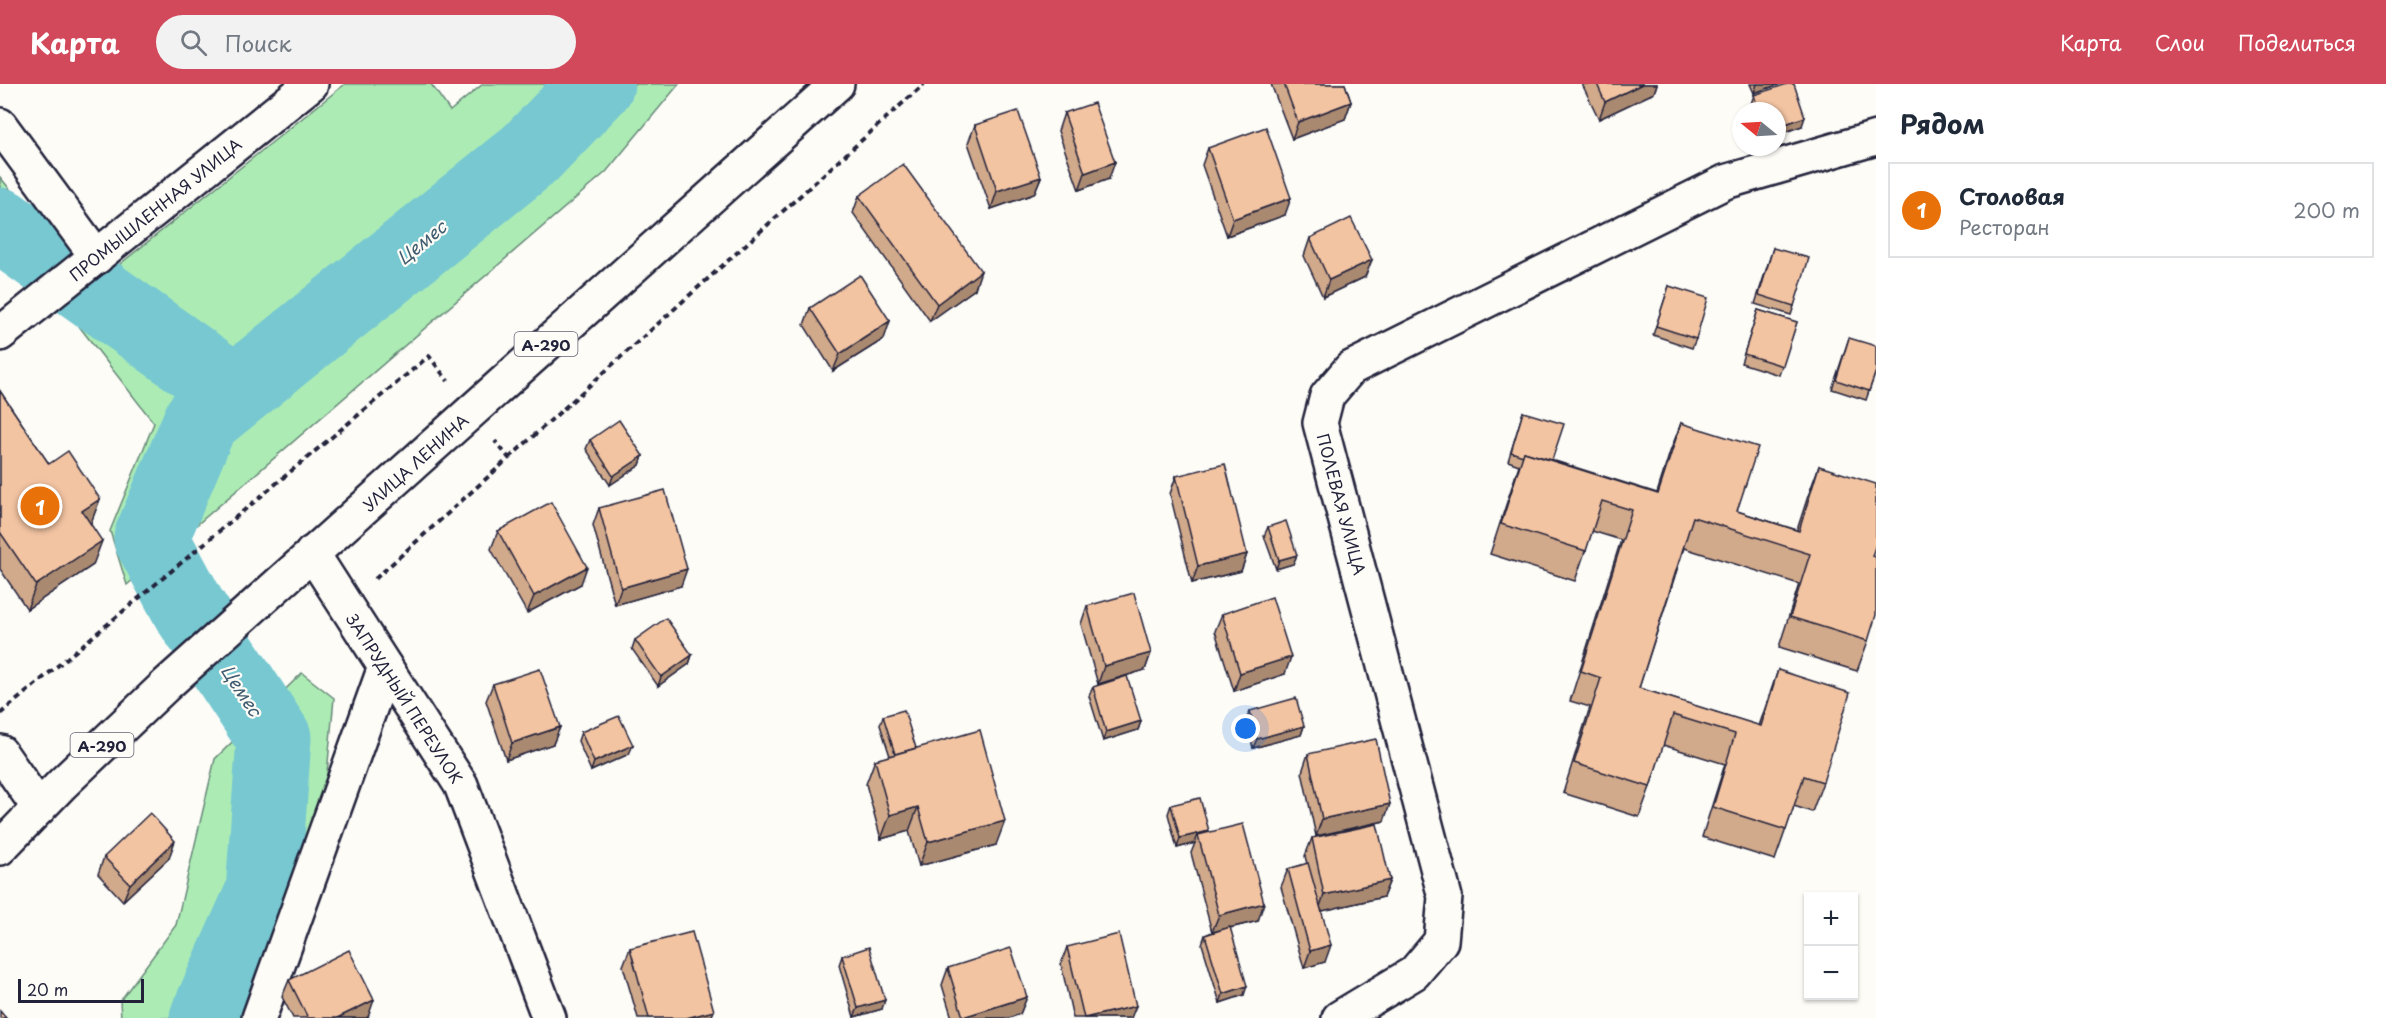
<!DOCTYPE html>
<html lang="ru">
<meta charset="utf-8">
<style>
:root{--surface:#fff;--page:#f2f2f3;--text:#1f2937;--muted:#747a83;--line:#e0e1e3;--accent:#d1495b}
body{margin:0;font-family:"Playpen Sans",sans-serif;background:var(--page);color:var(--text)}
.controls{position:absolute;right:18px;bottom:18px;display:grid;overflow:hidden;border-radius:0px;box-shadow:0 2px 4px #0004}
.controls button{width:54px;height:54px;display:grid;place-items:center;padding:0;border:0;border-bottom:2px solid var(--line);background:var(--surface);color:var(--text);font:30px sans-serif}
.compass{position:absolute;left:1732px;top:18px;width:54px;height:54px;border-radius:50%;background:var(--surface);box-shadow:0 2px 4px #0004;rotate:288deg}
.scale{position:absolute;left:18px;bottom:15px;width:126px;box-sizing:border-box;padding-left:6px;border:3px solid #22223b;border-top:0;font-size:16px;line-height:21px;white-space:nowrap;color:#22223b;-webkit-text-stroke:4px #fdfcf7;paint-order:stroke}
.you{position:absolute;left:1246px;top:645px;width:21px;height:21px;margin:-15px;border:4px solid #fff;border-radius:50%;background:#1a73e8;box-shadow:0 0 0 9px #1a73e833}
.badge{display:grid;place-items:center;width:39px;height:39px;border-radius:50%;background:var(--accent);color:#fff;font-size:20px;font-weight:700}
.pin{position:absolute;translate:-50% -50%;border:3px solid #fff;box-shadow:0 2px 6px #0006}
.list{margin:0;padding:0;list-style:none}
h2{display:flex;justify-content:space-between;align-items:center;height:78px;margin:0;padding:0 24px;font-size:26px}
h2 small{font-size:20px;font-weight:400;color:var(--muted)}
.list li{display:grid;grid-template-columns:39px 1fr auto;gap:18px;align-items:center;box-sizing:border-box;height:96px;margin:0 12px 12px;padding:0 12px;border:2px solid var(--line);border-radius:0px}
.list b{display:block;font-size:22px;white-space:nowrap}
.list p{margin:0;font-size:20px;white-space:nowrap;color:var(--muted)}
.list em{font-size:20px;font-style:normal;color:var(--muted)}
.icon{flex:none;width:33px;height:33px;fill:none;stroke:currentColor;stroke-width:2;stroke-linecap:round;stroke-linejoin:round}
.map{position:relative;flex:none;width:1876px;height:934px;overflow:hidden}
header{display:flex;align-items:center;gap:36px;box-sizing:border-box;height:84px;padding:0 30px;background:var(--accent);color:#fff}
header strong{font-size:28px}
nav{display:flex;gap:33px;margin-inline-start:auto;font-size:21px}
.search{width:420px;height:54px;background:var(--page);display:flex;align-items:center;gap:15px;box-sizing:border-box;padding:0 21px;border-radius:33px;color:var(--muted);font-size:22px}
main{display:flex}
aside{flex:1;background:var(--surface)}
.map>svg:first-child{display:block}
.green{fill:#acecb4;stroke:#678778;stroke-width:1.5}
.lines{fill:none;stroke-linecap:round;stroke-linejoin:round}
.river{stroke:#78c8d1;stroke-width:75}
.minor-casing{stroke:#22223b;stroke-width:38}
.highway-casing{stroke:#22223b;stroke-width:38}
.path{stroke:#22223b;stroke-width:4;stroke-dasharray:6 4.5;stroke-linecap:butt}
.minor{stroke:#fdfcf7;stroke-width:33}
.highway{stroke:#fdfcf7;stroke-width:33}
.wall{fill:#d1a98b;stroke:#22223b;stroke-width:1.5}
.shaded-wall{fill:#aa8971;stroke:#22223b;stroke-width:1.5}
.building{fill:#f3c4a2;stroke:#22223b;stroke-width:1.5}
.labels{text-anchor:middle;dominant-baseline:central;stroke-width:4.5;stroke-linejoin:round;paint-order:stroke}
.shield{fill:#fdfcf7;stroke:#646373;stroke-width:1.5}
.shield-label{font-size:15px;font-weight:bold;fill:#22223b}
.street-label{font-size:16px;fill:#22223b;stroke:#fdfcf7}
.water-label{font-size:18px;font-style:italic;fill:#405c70;stroke:#fdfcf7}
</style>
<header>
<strong>Карта</strong>
<div class="search"><svg class="icon" aria-label="search" viewBox="0 0 24 24"><circle cx="10" cy="10" r="6"/><path d="M15 15l6 6"/></svg>Поиск</div>
<nav><a>Карта</a><a>Слои</a><a>Поделиться</a></nav>
</header>
<main>
<div class="map">
<svg width="1876" height="934" viewBox="0 0 1876 934">
<rect width="100%" height="100%" fill="#fdfcf7"/>
<filter id="ink" filterUnits="userSpaceOnUse"><feTurbulence type="fractalNoise" baseFrequency=".0167" numOctaves="2"/><feDisplacementMap in="SourceGraphic" scale="12" xChannelSelector="R" yChannelSelector="G"/><feConvolveMatrix kernelMatrix="1 2 1 2 8 2 1 2 1" color-interpolation-filters="sRGB"/></filter>
<g filter="url(#ink)">
<g class="green">
<path d="M345 0H431L450 27 483 0H679L606 88 127 501 110 447 154 339 65 224Z"/>
<path d="M0 93 35 136 0 166Z"/>
<path d="M302 589 334 614 326 700 249 934H121L120 917 176 841 215 675Z"/>
</g>
<g class="lines">
<g class="river">
<path d="M0 141 235 308"/>
<path d="M207 934 263 808 274 654 189 525 151 454 201 336 530 70 597 0"/>
</g>
<defs>
<g id="minor">
<path d="M0 41 97 173"/>
<path d="M0 250 311 0"/>
<path d="M312 469 461 701 549 934"/>
<path d="M0 668 39 724"/>
<path d="M259 934 385 583"/>
<path d="M1339 934 1414 889 1441 857 1445 813 1320 339 1327 312 1351 284 1725 98 1876 54"/>
</g>
<path id="highway" d="M0 764 62 700 167 600 837 0"/>
</defs>
<use href="#minor" class="minor-casing"/>
<use href="#highway" class="highway-casing"/>
<g class="path">
<path d="M509 374 924 0"/>
<path d="M375 495 509 374 495 357"/>
<path d="M0 630 429 272 448 297"/>
</g>
<use href="#minor" class="minor"/>
<use href="#highway" class="highway"/>
</g>
<g class="wall">
<path d="M1271 0H1345L1351 18 1345 35 1292 55Z"/>
<path d="M1582 0H1657L1654 9 1599 35Z"/>
<path d="M1750 0H1780L1754 9Z"/>
<path d="M1754 11 1802 42 1777 51V27H1753L1751 20Z"/>
<path d="M1064 29 1109 95 1079 106 1058 47Z"/>
<path d="M975 41 1041 93 1034 110 991 125 968 59Z"/>
<path d="M1208 64 1285 131 1227 152 1202 81Z"/>
<path d="M859 112 975 205 930 237 853 129Z"/>
<path d="M1310 154 1365 193 1323 213 1304 172Z"/>
<path d="M1773 164 1794 222 1791 231 1755 220Z"/>
<path d="M1669 202 1696 255 1692 264 1653 251Z"/>
<path d="M810 224 884 255 833 287 804 241Z"/>
<path d="M1758 226 1797 238 1779 291 1741 279Z"/>
<path d="M1849 254 1876 287 1866 316 1832 305Z"/>
<path d="M0 307 49 380 100 415 90 440 93 481 27 525 0 485Z"/>
<path d="M1523 328 1552 376 1657 409 1670 368 1681 339 1737 427 1797 446 1808 412 1819 382 1872 472 1868 557 1857 587 1779 563 1799 500 1684 464 1639 604 1759 642 1778 586 1823 698 1812 728 1794 722 1775 776 1702 753 1725 680 1663 661 1650 703 1639 733 1563 709 1590 623 1570 617 1621 456 1592 447 1575 497 1490 470 1519 381 1508 377Z"/>
<path d="M590 356 643 372 640 381 610 401 586 365Z"/>
<path d="M1176 392 1247 470 1241 487 1192 499 1170 410Z"/>
<path d="M599 424 681 502 615 521 593 441Z"/>
<path d="M1268 443 1297 471 1293 480 1276 485 1264 452Z"/>
<path d="M498 447 581 500 527 529 491 465Z"/>
<path d="M1087 522 1151 569 1145 586 1098 600 1081 540Z"/>
<path d="M1222 530 1285 590 1234 607 1215 547Z"/>
<path d="M635 556 692 571 689 580 658 602 632 565Z"/>
<path d="M493 600 560 643 553 660 506 676 486 617Z"/>
<path d="M1093 603 1141 637 1138 646 1103 657 1089 612Z"/>
<path d="M1250 627 1304 642 1301 651 1253 664 1246 636Z"/>
<path d="M883 632 916 664 996 761 919 782 909 747 881 755 866 700 875 676 890 672 880 641Z"/>
<path d="M581 648 629 670 591 687 578 657Z"/>
<path d="M1308 670 1384 737 1316 752 1302 688Z"/>
<path d="M1171 721 1209 749 1258 837 1230 844 1244 911 1220 919 1202 860 1205 851 1212 848 1191 769 1195 759 1177 764 1168 730Z"/>
<path d="M1312 754 1390 796 1383 813 1322 827 1325 878 1304 884 1281 803 1288 785 1307 780 1305 772Z"/>
<path d="M104 773 169 774 123 817 98 790Z"/>
<path d="M1067 863 1131 934H1073L1061 880Z"/>
<path d="M630 864 711 934H638L623 882Z"/>
<path d="M842 872 882 925 854 933 839 881Z"/>
<path d="M948 884 1027 913 1020 930 1009 934H952L942 901Z"/>
<path d="M289 896 368 933 366 934H293L282 913Z"/>
</g>
<g class="shaded-wall">
<path d="M1642 0H1657L1654 9 1599 35 1605 18Z"/>
<path d="M1757 0H1780L1754 9Z"/>
<path d="M1351 18 1345 35 1292 55 1298 38Z"/>
<path d="M1805 33 1802 42 1777 51V43Z"/>
<path d="M1115 78 1109 95 1079 106 1085 89Z"/>
<path d="M1041 93 1034 110 991 125 997 107Z"/>
<path d="M1291 114 1285 131 1227 152 1233 135Z"/>
<path d="M1372 176 1365 193 1323 213 1329 196Z"/>
<path d="M981 187 975 205 930 237 937 220Z"/>
<path d="M890 237 884 255 833 287 840 270Z"/>
<path d="M643 372 640 381 610 401 613 392Z"/>
<path d="M100 415 91 439 73 452 82 427Z"/>
<path d="M102 457 93 481 27 525 36 501Z"/>
<path d="M1247 470 1241 487 1192 499 1198 482Z"/>
<path d="M1297 471 1293 480 1276 485 1279 476Z"/>
<path d="M587 483 581 500 527 529 534 512Z"/>
<path d="M687 485 681 502 615 521 621 504Z"/>
<path d="M1151 569 1145 586 1098 600 1104 582Z"/>
<path d="M692 571 689 580 658 602 661 593Z"/>
<path d="M1291 573 1285 590 1234 607 1240 589Z"/>
<path d="M1141 637 1138 646 1103 657 1106 648Z"/>
<path d="M1304 642 1301 651 1253 664 1257 655Z"/>
<path d="M560 643 553 660 506 676 512 659Z"/>
<path d="M633 661 629 670 591 687 594 678Z"/>
<path d="M1390 720 1384 737 1316 752 1322 735Z"/>
<path d="M918 723 909 747 881 755 890 731Z"/>
<path d="M1005 737 996 761 919 782 928 758Z"/>
<path d="M1209 747 1206 756 1198 751 1195 759 1177 764 1180 754Z"/>
<path d="M175 757 169 774 123 817 130 800Z"/>
<path d="M1390 796 1383 813 1318 828 1324 811Z"/>
<path d="M1264 819 1258 837 1212 848 1219 831Z"/>
<path d="M1331 861 1325 878 1304 884 1310 867Z"/>
<path d="M1247 902 1244 911 1220 919 1223 910Z"/>
<path d="M1027 913 1020 930 1009 934H963V933Z"/>
<path d="M374 916 368 933 366 934H337Z"/>
<path d="M885 916 882 925 854 933 858 924Z"/>
<path d="M1136 922 1131 934H1084Z"/>
<path d="M714 927 711 934H686Z"/>
</g>
<g class="building">
<path d="M1284 0H1345L1351 18 1298 38Z"/>
<path d="M1597 0H1642L1605 18Z"/>
<path d="M1787 0H1794L1805 33 1777 43V27H1759L1754 11Z"/>
<path d="M1094 19 1115 78 1085 89 1064 29Z"/>
<path d="M1018 27 1041 93 997 107 975 41Z"/>
<path d="M1266 43 1291 114 1233 135 1208 64Z"/>
<path d="M903 80 981 187 937 220 859 112Z"/>
<path d="M1351 134 1372 176 1329 196 1310 154Z"/>
<path d="M1773 164 1809 174 1794 222 1759 211Z"/>
<path d="M860 191 890 237 840 270 810 224Z"/>
<path d="M1669 202 1708 214 1696 255 1656 242Z"/>
<path d="M1758 226 1797 238 1783 282 1744 270Z"/>
<path d="M1849 254 1876 262V287L1869 307 1836 296Z"/>
<path d="M0 307 49 380 68 367 100 415 82 427 102 457 36 501 0 448Z"/>
<path d="M1523 328 1564 340 1552 376 1524 368 1523 372 1511 368Z"/>
<path d="M619 336 643 372 613 392 590 356Z"/>
<path d="M1681 339 1758 363 1737 427 1799 447 1819 382 1876 400V460L1872 472 1876 473V531L1868 557 1790 533 1810 470 1693 433 1639 604 1761 642 1778 586 1850 609 1823 698 1804 692 1786 746 1713 723 1735 650 1673 631 1650 703 1574 679 1601 594 1581 587 1632 426 1602 417 1586 467 1501 440 1524 368 1658 410Z"/>
<path d="M1225 380 1247 470 1198 482 1176 392Z"/>
<path d="M665 406 687 485 621 504 599 424Z"/>
<path d="M551 418 587 483 534 512 498 447Z"/>
<path d="M1286 437 1297 471 1279 476 1268 443Z"/>
<path d="M1134 509 1151 569 1104 582 1087 522Z"/>
<path d="M1272 513 1291 573 1240 589 1222 530Z"/>
<path d="M666 534 692 571 661 593 635 556Z"/>
<path d="M540 585 560 643 512 659 493 600Z"/>
<path d="M1127 592 1141 637 1106 648 1093 603Z"/>
<path d="M1296 614 1304 642 1257 655 1250 627Z"/>
<path d="M904 626 916 664 895 670 883 632Z"/>
<path d="M619 632 633 661 594 678 581 648Z"/>
<path d="M980 646 1005 737 928 758 918 723 890 731 875 676Z"/>
<path d="M1376 655 1390 720 1322 735 1308 670Z"/>
<path d="M1200 714 1209 747 1180 754 1171 721Z"/>
<path d="M150 729 175 757 130 800 104 773Z"/>
<path d="M1243 740 1264 819 1219 831 1198 751Z"/>
<path d="M1377 740 1390 796 1324 811 1312 754Z"/>
<path d="M1308 779 1331 861 1310 867 1288 785Z"/>
<path d="M1230 843 1247 902 1223 910 1205 851Z"/>
<path d="M692 848 714 927 686 934H649L630 864Z"/>
<path d="M1119 850 1136 922 1084 934 1067 863Z"/>
<path d="M869 863 885 916 858 924 842 872Z"/>
<path d="M1011 864 1027 913 963 933 948 884Z"/>
<path d="M349 866 374 916 337 934H308L289 896Z"/>
<path d="M0 927 6 934H0Z"/>
</g>
</g>
<g class="labels">
<g class="shield">
<rect x="514.5" y="248" width="63" height="24" rx="4.5"/>
<rect x="70.5" y="649" width="63" height="24" rx="4.5"/>
</g>
<g class="shield-label">
<text x="546" y="260">А-290</text>
<text x="102" y="661">А-290</text>
</g>
<g class="street-label">
<text transform="translate(155 125) rotate(-39)">ПРОМЫШЛЕННАЯ УЛИЦА</text>
<text transform="translate(415 378) rotate(-42)">УЛИЦА ЛЕНИНА</text>
<text transform="translate(1342 420) rotate(75)">ПОЛЕВАЯ УЛИЦА</text>
<text transform="translate(405 614) rotate(57)">ЗАПРУДНЫЙ ПЕРЕУЛОК</text>
</g>
<g class="water-label">
<text transform="translate(421 158) rotate(-39)">Цемес</text>
<text transform="translate(242 606) rotate(57)">Цемес</text>
</g>
</g>
</svg>
<div class="controls">
<button>+</button>
<button>−</button>
</div>
<svg class="compass" viewBox="-18 -18 36 36"><path d="M0-13l5 13h-10z" fill="#e53935"/><path d="M0 13l5-13h-10z" fill="#747a83"/></svg>
<div class="scale">20 m</div>
<div class="you"></div>
<div class="pin badge" style="left:40px;top:422px;background:#e8710a">1</div>
</div>
<aside>
<h2>Рядом<small></small></h2>
<ul class="list">
<li><span class="badge" style="background:#e8710a">1</span><div><b>Столовая</b><p>Ресторан</p></div><em>200 m</em></li>
</ul>
</aside>
</main>
